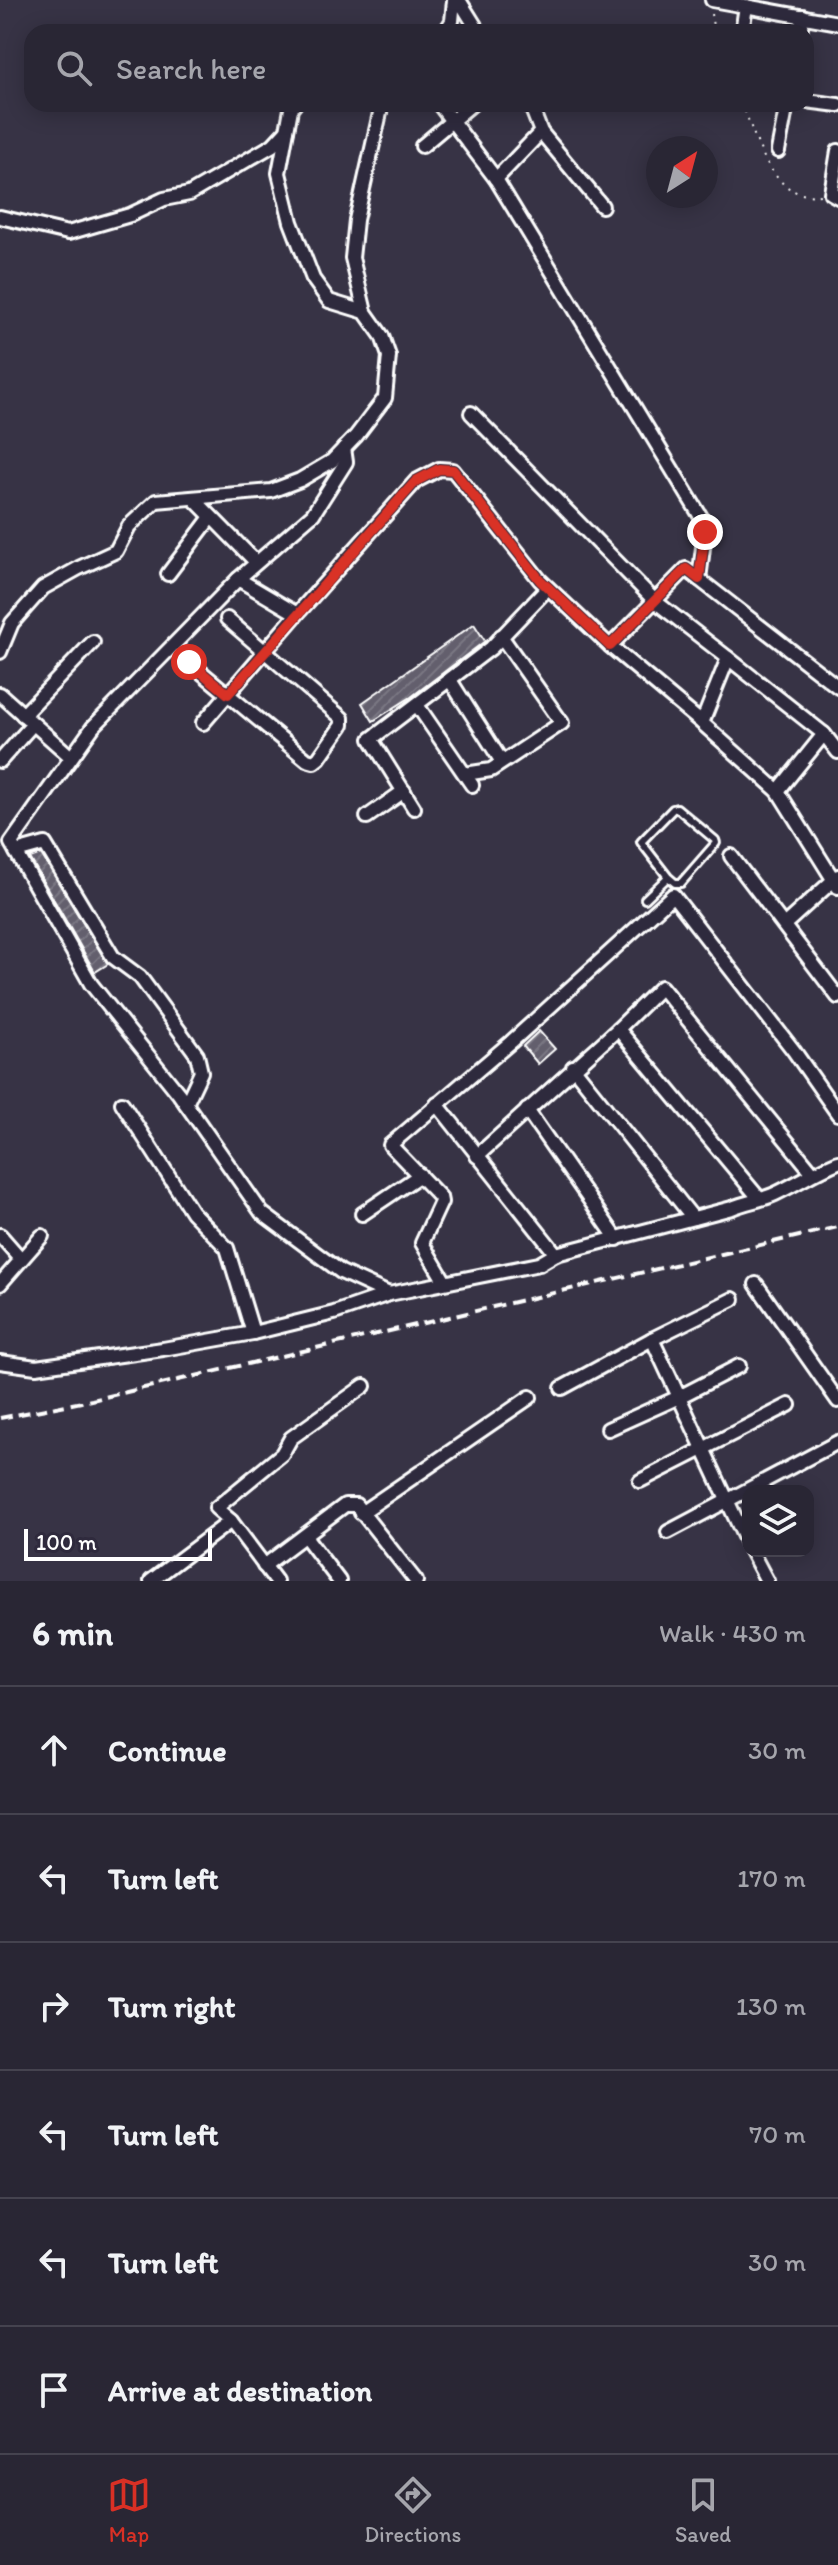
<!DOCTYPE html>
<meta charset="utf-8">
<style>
:root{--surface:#292634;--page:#353240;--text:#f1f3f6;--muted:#a5a5ac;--line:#45434f;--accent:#d93025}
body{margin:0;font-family:Itim,sans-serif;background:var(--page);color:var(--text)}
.controls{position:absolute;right:24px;bottom:24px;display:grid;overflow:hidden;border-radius:16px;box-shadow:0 4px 20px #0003}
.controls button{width:72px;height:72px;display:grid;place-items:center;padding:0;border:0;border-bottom:2px solid var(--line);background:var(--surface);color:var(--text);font:40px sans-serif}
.compass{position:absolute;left:646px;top:136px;width:72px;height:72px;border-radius:50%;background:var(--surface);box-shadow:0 4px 20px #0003;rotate:36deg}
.scale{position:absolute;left:24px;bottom:20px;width:188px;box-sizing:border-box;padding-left:8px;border:4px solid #fff;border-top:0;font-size:22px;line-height:28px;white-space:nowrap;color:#fff;-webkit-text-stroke:6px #2f2a3d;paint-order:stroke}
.stop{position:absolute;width:24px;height:24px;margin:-18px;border:6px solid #d93025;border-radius:50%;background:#fff}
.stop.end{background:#d93025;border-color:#fff;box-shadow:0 2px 8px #0008}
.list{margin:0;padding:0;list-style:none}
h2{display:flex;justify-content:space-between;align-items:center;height:104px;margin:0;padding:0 32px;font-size:34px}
h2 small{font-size:26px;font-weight:400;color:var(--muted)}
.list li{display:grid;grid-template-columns:52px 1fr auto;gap:24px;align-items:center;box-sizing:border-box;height:128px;padding:0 32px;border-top:2px solid var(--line)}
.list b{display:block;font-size:30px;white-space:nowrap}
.list em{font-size:26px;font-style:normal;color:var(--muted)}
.icon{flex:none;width:44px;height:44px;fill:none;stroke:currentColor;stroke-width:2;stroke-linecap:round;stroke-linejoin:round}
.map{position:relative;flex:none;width:838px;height:1581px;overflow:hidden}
.search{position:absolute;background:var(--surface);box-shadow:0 4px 20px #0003;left:24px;right:24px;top:24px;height:88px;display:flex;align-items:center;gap:20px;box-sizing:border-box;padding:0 28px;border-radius:24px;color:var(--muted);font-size:30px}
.sheet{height:872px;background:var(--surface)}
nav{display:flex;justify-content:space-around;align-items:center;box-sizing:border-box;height:112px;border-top:2px solid var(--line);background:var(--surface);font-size:22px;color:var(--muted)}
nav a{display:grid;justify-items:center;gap:4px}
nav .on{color:var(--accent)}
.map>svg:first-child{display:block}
.building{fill:url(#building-hatch);stroke:#fff;stroke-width:2}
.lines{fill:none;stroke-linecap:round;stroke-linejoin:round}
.service-casing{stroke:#fff;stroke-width:12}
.minor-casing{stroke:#fff;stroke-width:18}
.path{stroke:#fff;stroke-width:2;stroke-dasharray:2 6;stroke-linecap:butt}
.service{stroke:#2f2a3d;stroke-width:6}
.minor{stroke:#2f2a3d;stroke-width:12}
.rail{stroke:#fff;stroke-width:4;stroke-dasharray:12 6;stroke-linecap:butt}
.route{stroke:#d93025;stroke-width:10}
</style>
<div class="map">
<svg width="838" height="1581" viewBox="0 0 838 1581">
<defs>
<pattern id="building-hatch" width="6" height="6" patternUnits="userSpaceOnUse" patternTransform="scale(2)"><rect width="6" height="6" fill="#635f6d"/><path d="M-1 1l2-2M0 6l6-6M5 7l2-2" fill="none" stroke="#7a7783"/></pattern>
</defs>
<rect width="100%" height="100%" fill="#373345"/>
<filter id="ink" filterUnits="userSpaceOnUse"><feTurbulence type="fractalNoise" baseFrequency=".0125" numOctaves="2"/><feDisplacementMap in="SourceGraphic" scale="16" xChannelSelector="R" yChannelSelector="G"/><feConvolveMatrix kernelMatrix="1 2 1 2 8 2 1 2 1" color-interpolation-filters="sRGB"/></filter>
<g filter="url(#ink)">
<g class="building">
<path d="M474 624 485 641 411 697 373 721 362 703Z"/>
<path d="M41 854 108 964 95 972 30 858Z"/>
<path d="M539 1031 555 1049 538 1064 523 1046Z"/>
</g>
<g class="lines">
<defs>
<path id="service" d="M645 899 668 877 675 883H681L716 843 715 840 677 808 673 809 641 842 668 877"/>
<g id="minor">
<path d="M459 0 479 32"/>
<path d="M712 0 838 23"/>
<path d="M445 32 452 21 454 0"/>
<path d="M742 32 746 6"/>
<path d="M800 32 803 16"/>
<path d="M806 101 838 105"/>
<path d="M439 104 496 179 701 517 705 532 699 579"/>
<path d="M530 104 541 132 602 206"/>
<path d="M422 146 472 104"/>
<path d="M778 151 787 104"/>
<path d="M838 151 831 193 838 197"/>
<path d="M496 179 541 132"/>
<path d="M0 217 68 233 130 215 164 199 189 194 273 145 287 130"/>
<path d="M365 312 352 258 356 220 382 104"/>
<path d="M471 413 656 602 728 658 702 723 778 791 838 887"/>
<path d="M344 448 346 462 313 514 238 579 93 727 11 843 91 984 179 1094 262 1213 341 1272 389 1294"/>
<path d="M193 498 256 562"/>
<path d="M168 574 211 517"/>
<path d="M238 579 297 614 416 481 439 469 453 470 540 580 610 646 686 569 838 687"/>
<path d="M610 646 702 723"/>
<path d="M0 652 12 623 43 588 79 568 116 551 129 526 156 501 271 491 300 480 332 461 356 436 385 398 389 356 382 336 365 312 329 301 313 279 291 222 279 173 291 109 295 104"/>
<path d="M728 658 824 734 778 791"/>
<path d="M189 662 307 760 314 762 319 758 342 725V718L227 619"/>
<path d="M450 680 502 762"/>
<path d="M0 694 71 757"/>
<path d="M417 705 472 785"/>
<path d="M23 715 93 642"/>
<path d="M203 723 297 614"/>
<path d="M824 734 838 752"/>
<path d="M0 761 33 724"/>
<path d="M465 774 491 770 562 723 501 636"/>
<path d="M414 808 371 739 491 648 548 588"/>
<path d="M367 817 404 791"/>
<path d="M16 852 45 844 113 957 140 977 197 1055 201 1072 186 1104"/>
<path d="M731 856 838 997"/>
<path d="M784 925 838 876"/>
<path d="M618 1029 661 987 813 1173"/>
<path d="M573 1067 693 1218"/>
<path d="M122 1103 192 1212 227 1248 253 1333"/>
<path d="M437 1104 556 1254"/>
<path d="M527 1110 617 1239"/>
<path d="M477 1156 618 1029 758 1197"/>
<path d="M362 1214 420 1175"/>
<path d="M0 1235 21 1259"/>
<path d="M445 1282 422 1243 441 1202 440 1197 390 1145 511 1042 673 895 794 1051 838 1114"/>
<path d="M0 1284 42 1236"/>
<path d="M756 1284 838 1401"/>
<path d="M652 1339 748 1545"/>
<path d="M0 1362 36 1367 163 1349 253 1333 334 1313 389 1294 539 1264 556 1254 732 1208C746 1202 762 1200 775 1194 796 1184 816 1171 838 1162"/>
<path d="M562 1388 652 1339 733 1299"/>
<path d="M608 1429 679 1397 739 1366"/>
<path d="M640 1481 789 1405"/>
<path d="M361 1513 530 1397"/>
<path d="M668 1532 838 1442"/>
<path d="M305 1536 339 1581"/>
<path d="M751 1551 767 1581"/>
<path d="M264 1566 345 1505H356L416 1581"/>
<path d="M151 1581 231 1521"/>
<path d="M276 1581 231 1521 216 1508 282 1454 291 1438 364 1386"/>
</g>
</defs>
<use href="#service" class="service-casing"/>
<use href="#minor" class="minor-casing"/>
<g class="path">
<path d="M711 14 714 32"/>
<path d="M742 104C757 139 771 201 820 195"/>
</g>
<use href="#service" class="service"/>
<use href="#minor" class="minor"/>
<path class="rail" d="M0 1418 92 1400 838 1227"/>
</g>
</g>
<g class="lines" filter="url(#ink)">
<path class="route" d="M189 662 228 694 416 481 439 469 453 470 540 580 610 646 686 569 699 579 705 532"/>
</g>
</svg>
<div class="controls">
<button><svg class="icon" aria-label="layers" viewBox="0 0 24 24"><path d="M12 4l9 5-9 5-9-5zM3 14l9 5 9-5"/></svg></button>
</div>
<svg class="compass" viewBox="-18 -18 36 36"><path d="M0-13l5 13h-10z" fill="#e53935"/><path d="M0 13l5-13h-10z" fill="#a5a5ac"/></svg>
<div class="scale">100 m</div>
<div class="stop" style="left:189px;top:662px"></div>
<div class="stop end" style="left:705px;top:532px"></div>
<div class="search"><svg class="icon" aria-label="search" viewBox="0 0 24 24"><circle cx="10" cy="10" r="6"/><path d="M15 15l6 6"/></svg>Search here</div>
</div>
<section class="sheet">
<h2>6 min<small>Walk · 430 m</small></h2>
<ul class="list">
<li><svg class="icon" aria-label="ahead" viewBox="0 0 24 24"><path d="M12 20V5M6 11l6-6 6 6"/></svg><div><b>Continue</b></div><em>30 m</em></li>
<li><svg class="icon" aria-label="left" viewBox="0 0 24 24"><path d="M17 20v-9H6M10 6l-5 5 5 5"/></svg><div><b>Turn left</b></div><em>170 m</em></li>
<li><svg class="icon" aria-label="right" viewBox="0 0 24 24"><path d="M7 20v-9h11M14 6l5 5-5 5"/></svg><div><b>Turn right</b></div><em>130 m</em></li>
<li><svg class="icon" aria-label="left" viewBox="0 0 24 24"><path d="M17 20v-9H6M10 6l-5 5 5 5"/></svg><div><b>Turn left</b></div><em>70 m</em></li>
<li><svg class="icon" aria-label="left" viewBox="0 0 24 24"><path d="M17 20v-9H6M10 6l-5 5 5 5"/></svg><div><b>Turn left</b></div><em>30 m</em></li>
<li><svg class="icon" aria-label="arrive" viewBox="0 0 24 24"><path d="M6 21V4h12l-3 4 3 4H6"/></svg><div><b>Arrive at destination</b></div></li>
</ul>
</section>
<nav>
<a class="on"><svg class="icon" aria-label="map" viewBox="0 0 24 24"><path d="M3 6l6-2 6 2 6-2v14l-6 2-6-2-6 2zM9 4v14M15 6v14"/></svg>Map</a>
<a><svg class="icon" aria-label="directions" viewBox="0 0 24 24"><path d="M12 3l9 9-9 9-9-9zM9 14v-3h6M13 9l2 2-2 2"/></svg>Directions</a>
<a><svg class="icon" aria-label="saved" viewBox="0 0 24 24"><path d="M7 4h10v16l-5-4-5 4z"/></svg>Saved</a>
</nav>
